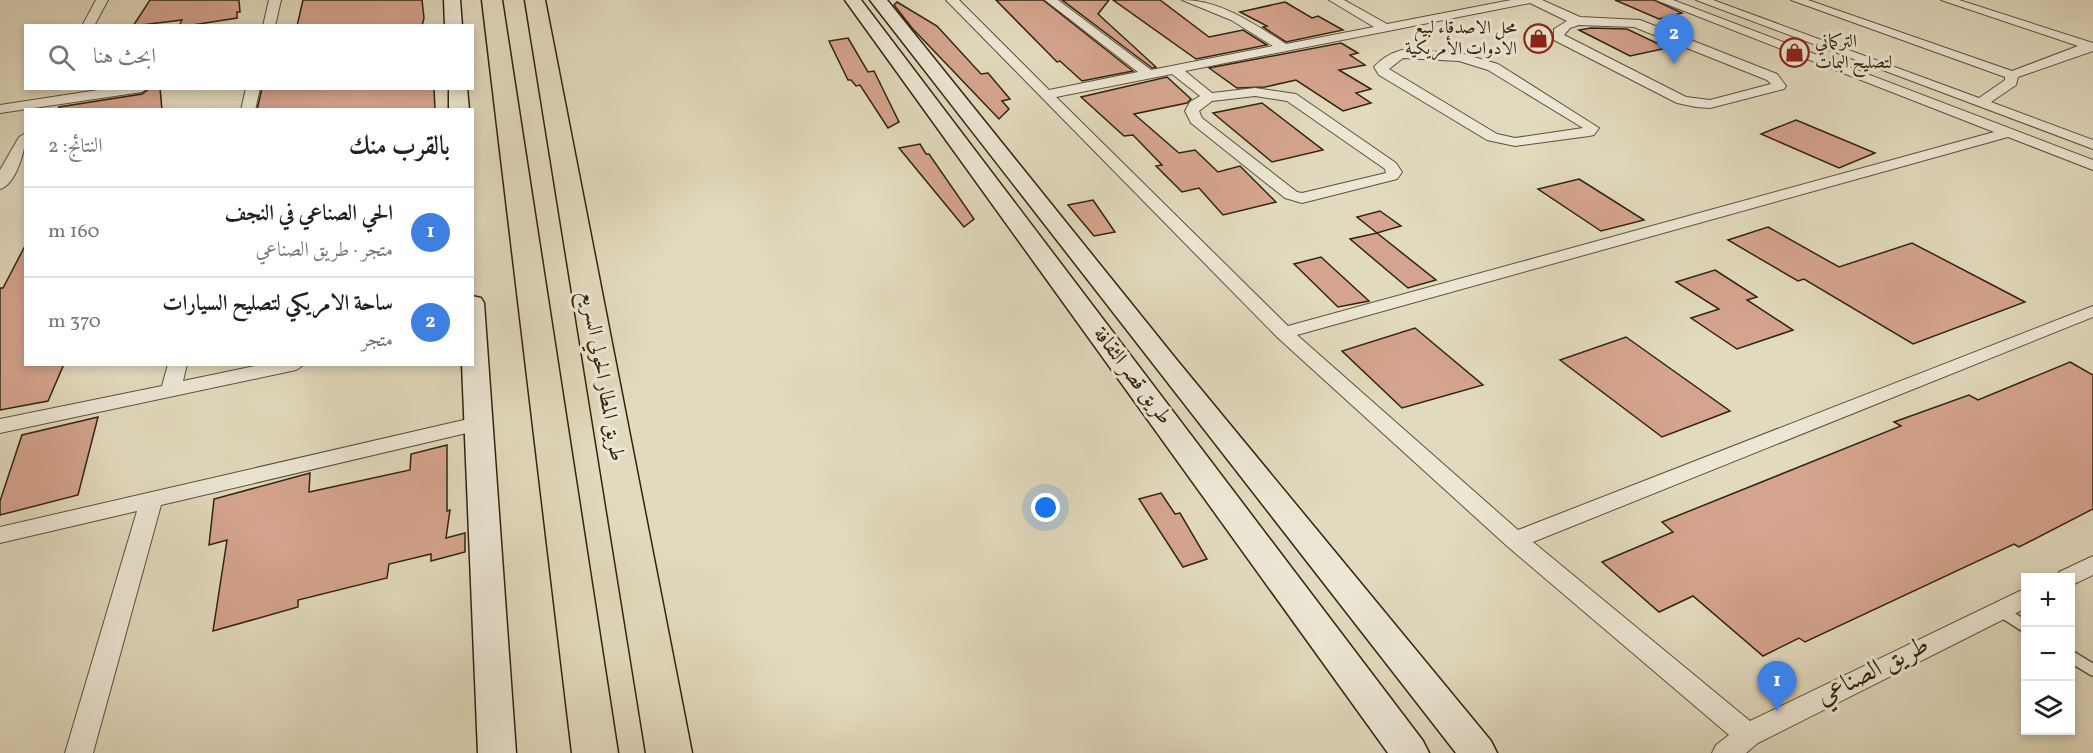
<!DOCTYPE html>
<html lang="ar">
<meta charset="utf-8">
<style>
:root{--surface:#fff;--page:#f2f2f2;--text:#222;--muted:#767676;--line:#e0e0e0;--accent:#8f2418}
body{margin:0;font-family:Vollkorn,Amiri,serif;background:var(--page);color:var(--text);direction:rtl}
.controls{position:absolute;right:18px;bottom:18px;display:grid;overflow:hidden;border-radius:0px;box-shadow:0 3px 9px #0003}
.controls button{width:54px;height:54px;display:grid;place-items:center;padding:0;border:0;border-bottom:2px solid var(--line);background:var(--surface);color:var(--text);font:30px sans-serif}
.you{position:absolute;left:1046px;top:508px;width:21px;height:21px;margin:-15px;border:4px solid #fff;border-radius:50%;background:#1a73e8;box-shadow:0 0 0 9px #1a73e833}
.badge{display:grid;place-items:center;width:39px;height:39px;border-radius:50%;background:var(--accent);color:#fff;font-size:20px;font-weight:700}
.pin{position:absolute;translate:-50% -50px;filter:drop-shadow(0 2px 3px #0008)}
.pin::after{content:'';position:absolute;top:32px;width:21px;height:18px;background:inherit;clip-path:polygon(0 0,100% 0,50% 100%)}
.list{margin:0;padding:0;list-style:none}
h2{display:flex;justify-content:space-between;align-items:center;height:78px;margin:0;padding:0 24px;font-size:26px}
h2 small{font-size:20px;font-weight:400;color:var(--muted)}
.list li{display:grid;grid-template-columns:39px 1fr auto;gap:18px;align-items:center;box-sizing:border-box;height:90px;padding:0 24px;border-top:2px solid var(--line)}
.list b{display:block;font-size:22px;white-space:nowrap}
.list p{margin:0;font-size:20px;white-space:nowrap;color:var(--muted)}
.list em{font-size:20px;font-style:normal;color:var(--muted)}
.icon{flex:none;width:33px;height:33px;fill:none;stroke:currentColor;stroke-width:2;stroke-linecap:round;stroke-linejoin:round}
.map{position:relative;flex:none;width:2093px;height:753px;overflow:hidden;direction:ltr}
.search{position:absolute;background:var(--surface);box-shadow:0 3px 9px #0003;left:24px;top:24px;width:450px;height:66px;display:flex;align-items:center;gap:15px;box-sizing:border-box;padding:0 21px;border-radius:0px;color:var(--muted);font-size:22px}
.panel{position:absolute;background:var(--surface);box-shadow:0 3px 9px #0003;left:24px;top:108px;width:450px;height:258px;border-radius:0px;direction:rtl}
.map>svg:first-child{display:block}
.building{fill:#d5a48e;stroke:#31230e;stroke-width:1.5}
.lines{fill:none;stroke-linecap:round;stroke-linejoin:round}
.lane-casing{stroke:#5d513a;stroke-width:14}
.street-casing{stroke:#5d513a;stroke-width:2}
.secondary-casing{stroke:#31230e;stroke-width:3}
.highway-casing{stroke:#31230e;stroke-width:3}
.lane{stroke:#ece7d5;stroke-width:11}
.street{fill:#ece7d5;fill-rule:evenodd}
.secondary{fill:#ece7d5;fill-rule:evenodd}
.highway{fill:#e2dabe;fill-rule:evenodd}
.labels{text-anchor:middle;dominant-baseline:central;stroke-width:6;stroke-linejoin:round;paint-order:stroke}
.far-poi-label{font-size:18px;fill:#31230e;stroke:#ece7d5;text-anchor:end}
.street-label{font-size:21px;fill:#31230e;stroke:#ece7d5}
.near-street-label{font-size:26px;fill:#31230e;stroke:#ece7d5}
</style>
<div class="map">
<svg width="2093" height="753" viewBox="0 0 2093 753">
<rect width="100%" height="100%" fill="#e2dabe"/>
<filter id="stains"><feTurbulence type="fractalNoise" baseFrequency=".00333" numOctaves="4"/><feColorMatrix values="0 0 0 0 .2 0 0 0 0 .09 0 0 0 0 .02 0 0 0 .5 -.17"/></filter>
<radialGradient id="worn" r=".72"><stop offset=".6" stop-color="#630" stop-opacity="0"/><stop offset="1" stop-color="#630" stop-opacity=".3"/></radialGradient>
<g class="building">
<path d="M150 0H239L240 12H237V18L186 26H179L182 20 133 26Z"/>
<path d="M303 0H422L424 18 422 26H297Z"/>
<path d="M996 0H1043L1133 71 1082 81 1060 61 1057 62Z"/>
<path d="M1062 0H1109L1098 14 1156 67 1152 68Z"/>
<path d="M1113 0H1160L1209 37 1243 30 1267 45 1196 59Z"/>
<path d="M1615 0H1654L1682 13 1659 19Z"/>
<path d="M897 2 937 26 981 74 988 73 1010 99 1002 101 1009 109 999 119 912 28 894 5Z"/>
<path d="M1285 2 1312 18 1318 16 1343 30 1286 42 1263 27 1267 26 1240 12Z"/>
<path d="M1591 28 1627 29 1667 48 1630 56 1579 30Z"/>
<path d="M848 38 868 72 874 71 899 122 888 128 860 85 856 86 851 80H848L829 41Z"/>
<path d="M1341 43 1358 53 1350 55 1365 65 1339 70 1371 89 1356 93 1371 103 1343 111 1296 80 1265 87 1237 88 1209 68Z"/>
<path d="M1167 77 1191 99 1187 103 1134 114 1179 153 1195 150 1218 172 1240 166 1276 202 1223 215 1199 188 1182 192 1156 166 1162 165 1133 135 1124 136 1081 97Z"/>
<path d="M150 88H160L162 110H58L59 107 142 94Z"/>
<path d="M262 88H434L435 110H257Z"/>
<path d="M1262 103 1323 150 1272 162 1213 113Z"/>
<path d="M1796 120 1875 153 1839 168 1761 134Z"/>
<path d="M920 144 926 154H929L974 219 964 227 899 148Z"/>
<path d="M1579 179 1644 220 1601 231 1538 189Z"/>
<path d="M1093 200 1115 232 1094 236 1068 205Z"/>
<path d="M1380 211 1401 226 1377 233 1357 217Z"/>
<path d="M1768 227 1839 267 1912 243 2025 302 1913 344 1804 279 1798 281 1728 240Z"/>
<path d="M1377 233 1436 280 1408 288 1350 239Z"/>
<path d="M26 244V364H64L48 401 0 410V288H3Z"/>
<path d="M1321 257 1369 301 1338 307 1294 264Z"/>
<path d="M1715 270 1757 297 1747 300 1793 330 1737 349 1691 318 1719 309 1676 282Z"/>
<path d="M1415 328 1483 385 1402 408 1342 351Z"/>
<path d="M1626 337 1730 411 1662 437 1560 360Z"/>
<path d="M2070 362 2093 375V509L2019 547 2014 544 1805 642 1799 638 1763 656 1693 596 1659 612 1602 562 1673 532 1662 522 1901 426 1894 422 1969 395 1978 400Z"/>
<path d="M98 417 78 495 0 515V501L22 435Z"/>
<path d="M447 445V511L450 510 446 538 465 533V552L431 561V554L389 564 387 578 298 600V607L213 631 227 540 209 545 214 499 310 473 309 492 410 470 411 454Z"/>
<path d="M1161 493 1175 514 1180 513 1207 559 1183 567 1139 499Z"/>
</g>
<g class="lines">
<defs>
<g id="lane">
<path d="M2001 611 2026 627"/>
<path d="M2070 656 2093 670"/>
</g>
<g id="street">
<path d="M96 0H108L94 26H82Z"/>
<path d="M269 0H281L275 26H263Z"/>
<path d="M946 0H959L1049 90 1138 72 1045 0H1058L1151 70 1273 46 1231 20 1182 0C1221 0 1254 24 1286 44L1374 27 1329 0H1344L1387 24 1511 0H1542L1580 17 1640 20 1777 74 1786 86 1784 89 1710 108 1696 107 1677 103 1554 40V29L1567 21 1530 3 1185 71 1212 93 1255 88 1296 94 1396 163 1402 172 1397 179 1302 203 1285 198 1191 123 1185 111 1190 102 1200 96 1172 74 1056 97 1288 326 1994 132 1656 0H1673L2093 160V170L2008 137 1297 335 1518 530 2093 306V317L1533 542 1750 721 2026 588V608L1758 743 1746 753H1712L1716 745 1729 735 1507 546 1277 337ZM1579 25 1634 27 1767 80 1771 84 1710 100 1686 97 1564 35 1570 28ZM1255 96 1287 101 1385 169 1386 173 1302 193 1297 192 1202 118 1199 111 1212 101Z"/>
<path d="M1696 0H1713L1979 98 2005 80V77L1791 0H1808L2012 71 2078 46 1941 0H1959L2093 43V51L2018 77 2016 85 1991 102 2093 140V149Z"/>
<path d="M1402 50 1460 53 1498 64 1599 128 1594 135 1589 136 1515 146 1487 140 1379 75 1374 67C1382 58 1391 53 1402 50ZM1403 58 1459 61 1488 70 1583 128 1515 138 1497 134 1389 69Z"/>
<path d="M111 88H148L142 92 0 113V105Z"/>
<path d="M246 88H260L255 110H241Z"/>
<path d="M26 133C26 148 16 185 0 189V170L19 137Z"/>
<path d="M168 364H187L183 381 265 364H305L296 370 0 433V419L162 386Z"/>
<path d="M481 416 488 418 491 423 488 428 161 505 93 753H65L137 511 0 543V527Z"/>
<path d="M2093 556V575L2070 586V578H2055L2059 572Z"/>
</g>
<g id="secondary">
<path d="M444 0H460L462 26H445Z"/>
<path d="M845 0H861L1423 741 1429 753H1388Z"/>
<path d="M870 0H887L1176 359 1491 741 1497 753H1456Z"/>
<path d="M449 88H467L469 110H449Z"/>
<path d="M472 296 481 298 484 303 516 753H478L462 364H472Z"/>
</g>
<g id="highway">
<path d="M482 0H502L618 753H572Z"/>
<path d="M525 0H545L692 753H646Z"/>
</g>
</defs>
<use href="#lane" class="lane-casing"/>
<use href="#street" class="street-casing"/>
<use href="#secondary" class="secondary-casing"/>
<use href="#highway" class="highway-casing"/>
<use href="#lane" class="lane"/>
<use href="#street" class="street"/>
<use href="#secondary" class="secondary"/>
<use href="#highway" class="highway"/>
</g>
<defs>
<symbol id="shop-ring" viewBox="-11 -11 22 22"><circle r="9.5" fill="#ece7d5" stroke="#8f2418" stroke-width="1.5"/><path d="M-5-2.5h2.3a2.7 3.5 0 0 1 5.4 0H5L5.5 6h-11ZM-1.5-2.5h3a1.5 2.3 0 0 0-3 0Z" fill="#8f2418"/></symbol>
</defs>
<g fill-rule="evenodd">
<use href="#shop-ring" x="1522" y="22" width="33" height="33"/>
<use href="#shop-ring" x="1778" y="36" width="33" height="33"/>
</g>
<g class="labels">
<g class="far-poi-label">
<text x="1517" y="28">محل الاصدقاء لبيع<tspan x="1517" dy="21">الادوات الأمريكية</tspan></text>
<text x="1815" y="42" text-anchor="start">التركماني<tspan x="1815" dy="21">لتصليح البمات</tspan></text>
</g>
<g class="street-label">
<text transform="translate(602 376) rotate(80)">طريق المطار الحولي السريع</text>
<text transform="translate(1132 376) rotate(53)">طريق قصر الثقافة</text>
</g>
<g class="near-street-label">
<text transform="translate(1873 671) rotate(-27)">طريق الصناعي</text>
</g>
</g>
<rect width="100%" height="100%" filter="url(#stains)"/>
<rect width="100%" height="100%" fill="url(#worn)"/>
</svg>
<div class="controls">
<button>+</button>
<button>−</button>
<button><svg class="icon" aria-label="layers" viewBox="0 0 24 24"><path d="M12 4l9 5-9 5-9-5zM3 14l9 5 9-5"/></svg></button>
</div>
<div class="you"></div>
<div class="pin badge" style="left:1777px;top:711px;background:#3f7fe0">1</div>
<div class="pin badge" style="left:1674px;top:64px;background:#3f7fe0">2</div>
<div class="search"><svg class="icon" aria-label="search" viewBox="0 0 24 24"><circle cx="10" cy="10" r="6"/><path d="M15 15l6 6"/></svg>ابحث هنا</div>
<section class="panel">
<h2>بالقرب منك<small>النتائج: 2</small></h2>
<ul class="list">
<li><span class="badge" style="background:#3f7fe0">1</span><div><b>الحي الصناعي في النجف</b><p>متجر · طريق الصناعي</p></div><em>160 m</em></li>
<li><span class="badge" style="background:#3f7fe0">2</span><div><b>ساحة الامريكي لتصليح السيارات</b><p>متجر</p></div><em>370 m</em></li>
</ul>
</section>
</div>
